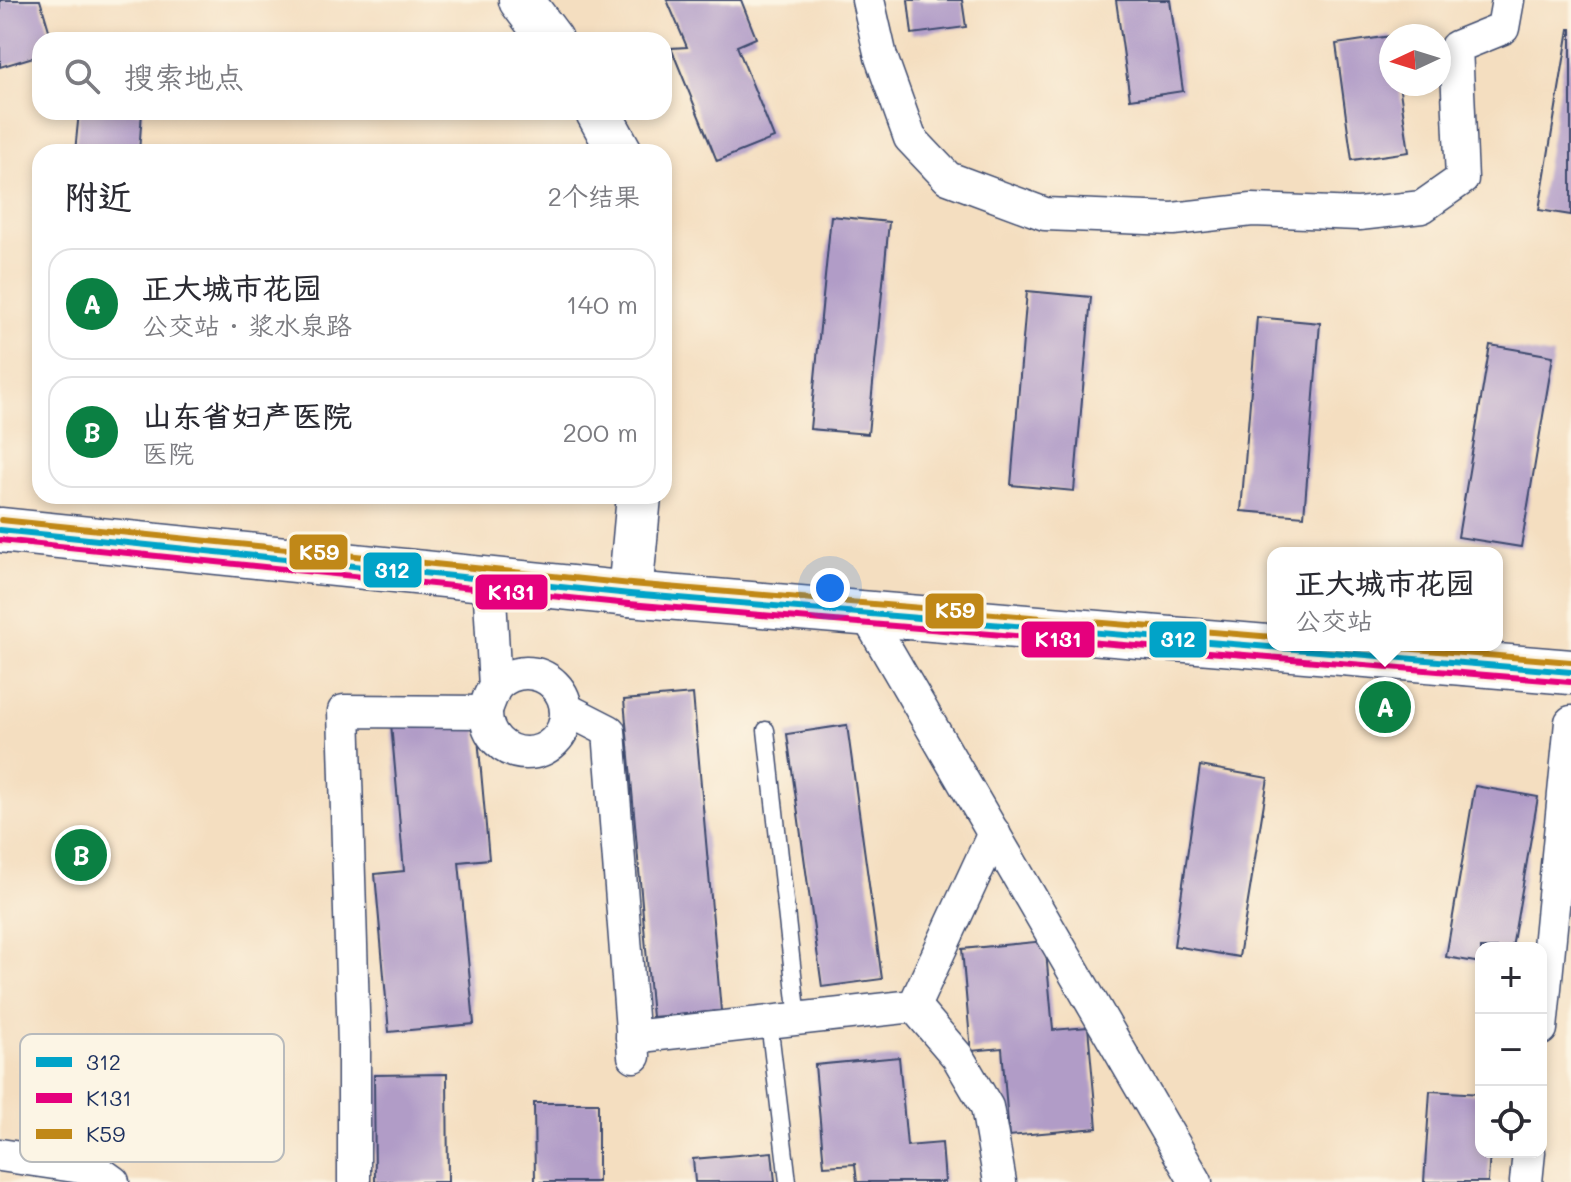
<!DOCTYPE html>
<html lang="zh">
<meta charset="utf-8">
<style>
:root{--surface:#fff;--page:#f7f7f7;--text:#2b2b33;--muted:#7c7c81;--line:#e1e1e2;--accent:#0b8043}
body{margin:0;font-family:Mali,"LXGW WenKai TC",sans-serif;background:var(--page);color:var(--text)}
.controls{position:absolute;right:24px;bottom:24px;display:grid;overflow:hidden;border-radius:16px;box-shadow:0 4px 12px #0003}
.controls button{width:72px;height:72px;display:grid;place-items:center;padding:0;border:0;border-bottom:2px solid var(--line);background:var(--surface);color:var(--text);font:40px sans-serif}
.compass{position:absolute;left:1379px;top:24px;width:72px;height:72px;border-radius:50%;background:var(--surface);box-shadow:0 4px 12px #0003;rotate:266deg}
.you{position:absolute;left:830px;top:588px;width:28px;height:28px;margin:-20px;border:6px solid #fff;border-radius:50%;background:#1a73e8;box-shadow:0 0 0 12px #1a73e833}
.badge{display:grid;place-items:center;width:52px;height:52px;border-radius:50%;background:var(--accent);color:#fff;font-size:26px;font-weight:700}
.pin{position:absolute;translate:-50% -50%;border:4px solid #fff;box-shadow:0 2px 8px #0006}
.popup{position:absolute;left:1267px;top:547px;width:236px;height:104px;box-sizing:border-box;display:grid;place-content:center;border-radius:16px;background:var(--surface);filter:drop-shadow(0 2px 6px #0005);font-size:26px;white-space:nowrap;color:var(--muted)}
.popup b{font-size:30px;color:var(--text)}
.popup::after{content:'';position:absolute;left:50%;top:100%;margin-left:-16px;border:16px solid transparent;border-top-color:var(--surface)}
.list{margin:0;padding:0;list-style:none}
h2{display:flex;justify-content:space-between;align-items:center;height:104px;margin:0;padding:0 32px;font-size:34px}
h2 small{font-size:26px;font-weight:400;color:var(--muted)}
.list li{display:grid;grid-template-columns:52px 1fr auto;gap:24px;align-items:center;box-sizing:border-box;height:112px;margin:0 16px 16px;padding:0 16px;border:2px solid var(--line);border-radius:24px}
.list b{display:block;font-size:30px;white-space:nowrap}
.list p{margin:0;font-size:26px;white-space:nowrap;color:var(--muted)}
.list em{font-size:26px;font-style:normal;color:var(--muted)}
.icon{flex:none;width:44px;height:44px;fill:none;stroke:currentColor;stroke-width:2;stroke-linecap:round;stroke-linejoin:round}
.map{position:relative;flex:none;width:1571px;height:1182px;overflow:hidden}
.search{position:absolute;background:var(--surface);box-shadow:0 4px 12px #0003;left:32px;top:32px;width:640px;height:88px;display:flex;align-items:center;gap:20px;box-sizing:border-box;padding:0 28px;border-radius:24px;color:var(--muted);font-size:30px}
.panel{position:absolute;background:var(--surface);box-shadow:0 4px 12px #0003;left:32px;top:144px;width:640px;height:360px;border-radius:24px}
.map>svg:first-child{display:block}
.building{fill:#b19cc7}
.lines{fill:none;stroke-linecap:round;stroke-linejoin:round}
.lane-casing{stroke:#3c496d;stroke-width:19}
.street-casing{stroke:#3c496d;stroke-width:35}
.secondary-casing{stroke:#3c496d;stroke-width:47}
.lane{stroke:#fff;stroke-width:16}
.street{stroke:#fff;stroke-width:32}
.secondary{stroke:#fff;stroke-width:44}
.bus-1-casing{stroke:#fcf5e5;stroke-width:12}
.bus-2-casing{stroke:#fcf5e5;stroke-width:12}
.bus-3-casing{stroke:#fcf5e5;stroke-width:12}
.bus-1{stroke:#01a3c8;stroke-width:6}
.bus-2{stroke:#e5007d;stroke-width:6}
.bus-3{stroke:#c08818;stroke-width:6}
.key{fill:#fcf5e5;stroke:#b8babc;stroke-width:2}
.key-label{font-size:22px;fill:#1b2f5e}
.line-badge{stroke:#fcf5e5;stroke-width:3}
.badge-label{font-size:22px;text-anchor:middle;font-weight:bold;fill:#fff}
</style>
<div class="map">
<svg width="1571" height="1182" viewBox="0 0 1571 1182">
<rect width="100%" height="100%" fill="#fcf5e5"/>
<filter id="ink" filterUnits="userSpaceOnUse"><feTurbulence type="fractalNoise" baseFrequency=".0125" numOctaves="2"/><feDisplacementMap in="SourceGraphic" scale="16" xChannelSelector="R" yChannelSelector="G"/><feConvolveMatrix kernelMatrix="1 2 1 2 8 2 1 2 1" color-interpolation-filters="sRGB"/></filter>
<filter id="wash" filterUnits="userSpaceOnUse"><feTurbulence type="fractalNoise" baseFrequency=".006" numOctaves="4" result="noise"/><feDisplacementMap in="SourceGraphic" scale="32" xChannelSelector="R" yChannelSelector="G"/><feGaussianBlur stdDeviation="1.8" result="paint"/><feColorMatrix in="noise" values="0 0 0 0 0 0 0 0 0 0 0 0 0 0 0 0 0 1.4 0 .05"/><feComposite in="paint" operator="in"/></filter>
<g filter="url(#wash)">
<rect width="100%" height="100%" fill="#f4dec0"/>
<g id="blocks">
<g class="building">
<path d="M0 0H40L52 40H40V55L0 67Z"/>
<path d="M667 0H741L756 38 737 46 774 138 717 161 671 48 687 47Z"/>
<path d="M908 0H962L966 27 912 34Z"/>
<path d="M1116 0H1170L1183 91 1130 99Z"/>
<path d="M1569 29H1571V215L1539 210Z"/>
<path d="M1391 36V84H1399L1409 152 1352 160 1336 44Z"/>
<path d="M79 112H142L139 152H75Z"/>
<path d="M831 216 889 222 868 434 810 429Z"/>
<path d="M1027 291 1091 297 1074 491 1011 485Z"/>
<path d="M1257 317 1320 323 1304 516 1241 511Z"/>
<path d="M1490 345 1553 356 1521 547 1458 537Z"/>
<path d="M693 694 721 1011 652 1017 624 700Z"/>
<path d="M475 705 489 859 459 862 474 1024 389 1032 375 874 404 871 390 712Z"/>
<path d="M847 725 882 979 822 987 787 734Z"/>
<path d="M1200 766 1268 778 1239 957 1174 946Z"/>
<path d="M1475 786 1538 797 1512 948H1481V963L1446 957Z"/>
<path d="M1045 941 1053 1030 1088 1027 1097 1128 1009 1136 1002 1048 971 1051 962 949Z"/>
<path d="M899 1057 907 1146 942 1143 945 1182H857L855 1164 824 1166 815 1065Z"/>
<path d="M447 1074 448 1182H375L374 1075Z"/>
<path d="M1430 1091 1481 1094V1152H1490L1488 1182H1424Z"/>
<path d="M534 1103H598V1182H535Z"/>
<path d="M772 1152 775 1182H695L693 1159Z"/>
</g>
</g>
</g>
<g filter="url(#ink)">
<use href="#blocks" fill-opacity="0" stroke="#3c496d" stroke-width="2"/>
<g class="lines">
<defs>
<g id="lane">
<path d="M766 730 798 1019"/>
<path d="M769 1022 788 1182"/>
</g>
<g id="street">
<path d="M868 0 881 57 910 138 948 178 1045 214 1173 219 1252 210 1359 214 1422 207 1462 179 1456 47 1503 28 1508 0"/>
<path d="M866 614 1196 1182"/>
<circle cx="526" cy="713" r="40"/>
<path d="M566 709 609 731 634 1056"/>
<path d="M914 1006 957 1056 987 1107 1000 1182"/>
<path d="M1541 1029 1571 722"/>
<path d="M632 1037 914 1006 994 833"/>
<path d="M0 1155 95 1169 113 1182"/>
<path d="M354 1182V1045L344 711 485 712 495 687 489 580"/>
<path d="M1526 1182 1529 1152"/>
</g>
<g id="secondary">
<path d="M521 0 551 40"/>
<path d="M598 112 620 152"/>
<path d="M0 530 630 594 1571 672"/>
<path d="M630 594 639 496"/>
</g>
</defs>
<use href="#lane" class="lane-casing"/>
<use href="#street" class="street-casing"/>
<use href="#secondary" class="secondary-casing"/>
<use href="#lane" class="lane"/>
<use href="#street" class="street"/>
<use href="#secondary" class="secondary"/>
<defs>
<path id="bus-1" d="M0 530 630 594 1571 672"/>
<path id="bus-2" d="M0 540 629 604 1570 682"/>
<g id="bus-3">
<path d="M1 520 631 584 1273 637"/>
<path d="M1366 645 1571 662"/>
</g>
</defs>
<use href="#bus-1" class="bus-1-casing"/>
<use href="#bus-2" class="bus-2-casing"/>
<use href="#bus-3" class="bus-3-casing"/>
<use href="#bus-1" class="bus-1"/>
<use href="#bus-2" class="bus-2"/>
<use href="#bus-3" class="bus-3"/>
</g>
</g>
<rect x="20" y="1034" width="264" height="128" rx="12" class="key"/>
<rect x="36" y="1057" width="36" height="10" fill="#01a3c8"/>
<rect x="36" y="1093" width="36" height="10" fill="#e5007d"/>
<rect x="36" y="1129" width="36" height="10" fill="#c08818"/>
<g class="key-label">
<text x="86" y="1070">312</text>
<text x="86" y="1106">K131</text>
<text x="86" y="1142">K59</text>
</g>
<g class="line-badge">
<rect x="288" y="533" width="61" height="38" rx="8" fill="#c08818"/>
<rect x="362" y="551" width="61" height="38" rx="8" fill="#01a3c8"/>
<rect x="474" y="573" width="75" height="38" rx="8" fill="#e5007d"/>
<rect x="924" y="592" width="61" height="38" rx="8" fill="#c08818"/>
<rect x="1148" y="620" width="60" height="39" rx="8" fill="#01a3c8"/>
<rect x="1020" y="620" width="76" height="39" rx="8" fill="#e5007d"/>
</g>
<g class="badge-label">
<text x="319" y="560">K59</text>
<text x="392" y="578">312</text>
<text x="511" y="600">K131</text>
<text x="955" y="618">K59</text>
<text x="1178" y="647">312</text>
<text x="1058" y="647">K131</text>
</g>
</svg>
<div class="controls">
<button>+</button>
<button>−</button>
<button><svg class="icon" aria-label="locate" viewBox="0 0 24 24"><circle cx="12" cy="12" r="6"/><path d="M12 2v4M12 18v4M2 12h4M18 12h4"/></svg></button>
</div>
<svg class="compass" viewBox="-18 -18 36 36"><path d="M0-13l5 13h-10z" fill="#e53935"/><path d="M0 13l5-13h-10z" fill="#7c7c81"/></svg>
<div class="you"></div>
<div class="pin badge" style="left:1385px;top:707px">A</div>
<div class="popup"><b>正大城市花园</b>公交站</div>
<div class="pin badge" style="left:81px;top:855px">B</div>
<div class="search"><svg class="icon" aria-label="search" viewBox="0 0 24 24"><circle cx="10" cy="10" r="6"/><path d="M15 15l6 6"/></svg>搜索地点</div>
<section class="panel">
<h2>附近<small>2个结果</small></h2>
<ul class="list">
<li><span class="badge">A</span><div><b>正大城市花园</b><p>公交站 · 浆水泉路</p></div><em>140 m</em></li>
<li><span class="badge">B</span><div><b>山东省妇产医院</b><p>医院</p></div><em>200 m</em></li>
</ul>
</section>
</div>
